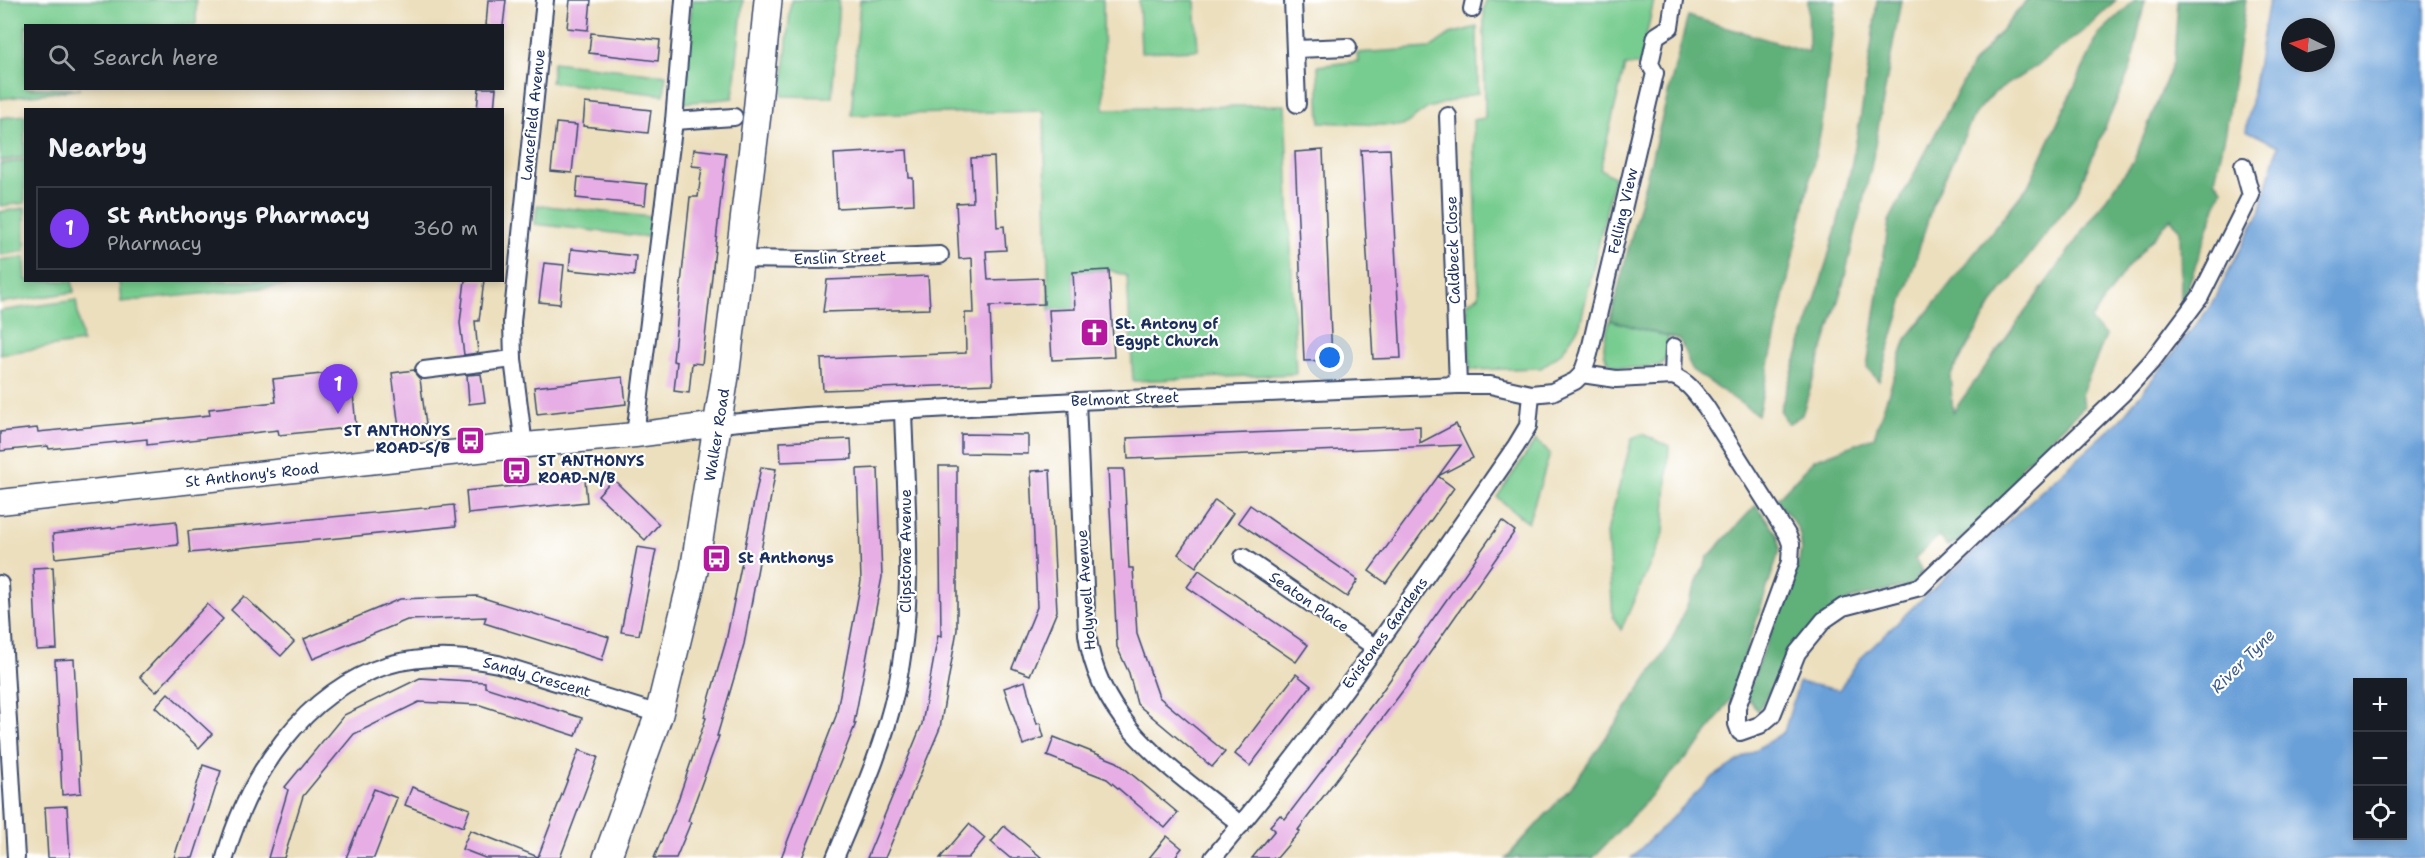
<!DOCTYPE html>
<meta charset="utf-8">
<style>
:root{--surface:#171b24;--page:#242831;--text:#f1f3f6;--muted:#9ea1a6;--line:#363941;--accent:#7c3aed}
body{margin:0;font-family:"Shantell Sans",sans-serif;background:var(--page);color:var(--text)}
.controls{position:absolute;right:18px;bottom:18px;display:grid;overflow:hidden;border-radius:0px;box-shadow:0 3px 9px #0003}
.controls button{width:54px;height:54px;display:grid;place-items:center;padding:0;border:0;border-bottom:2px solid var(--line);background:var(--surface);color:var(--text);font:30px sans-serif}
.compass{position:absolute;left:2281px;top:18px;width:54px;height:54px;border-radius:50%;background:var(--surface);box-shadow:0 3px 9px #0003;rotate:275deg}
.you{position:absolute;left:1330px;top:358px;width:21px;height:21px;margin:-15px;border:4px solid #fff;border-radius:50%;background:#1a73e8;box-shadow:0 0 0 9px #1a73e833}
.badge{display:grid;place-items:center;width:39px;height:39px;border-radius:50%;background:var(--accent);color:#fff;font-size:20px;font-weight:700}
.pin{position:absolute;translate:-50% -50px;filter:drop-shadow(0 2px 3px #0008)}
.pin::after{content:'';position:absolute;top:32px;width:21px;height:18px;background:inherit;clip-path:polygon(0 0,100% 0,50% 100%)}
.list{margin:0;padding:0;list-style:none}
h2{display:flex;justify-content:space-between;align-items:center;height:78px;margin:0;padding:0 24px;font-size:26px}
h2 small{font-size:20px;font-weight:400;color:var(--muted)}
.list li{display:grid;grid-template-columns:39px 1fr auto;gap:18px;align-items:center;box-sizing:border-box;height:84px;margin:0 12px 12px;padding:0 12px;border:2px solid var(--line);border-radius:0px}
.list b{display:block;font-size:22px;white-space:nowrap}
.list p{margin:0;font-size:20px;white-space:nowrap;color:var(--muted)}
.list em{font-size:20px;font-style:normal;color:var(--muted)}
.icon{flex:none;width:33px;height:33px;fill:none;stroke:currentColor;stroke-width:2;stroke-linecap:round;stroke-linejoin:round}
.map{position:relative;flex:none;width:2425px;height:858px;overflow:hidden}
.search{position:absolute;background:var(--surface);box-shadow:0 3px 9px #0003;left:24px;top:24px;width:480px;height:66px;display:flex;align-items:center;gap:15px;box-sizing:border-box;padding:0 21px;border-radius:0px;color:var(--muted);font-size:22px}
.panel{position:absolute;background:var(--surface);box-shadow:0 3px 9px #0003;left:24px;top:108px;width:480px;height:174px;border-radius:0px}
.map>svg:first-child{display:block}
.green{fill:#77cc8f;stroke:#497e76;stroke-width:1.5}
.forest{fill:#61b07a;stroke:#3e706c;stroke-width:1.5}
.water{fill:#6ba0d8;stroke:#43689b;stroke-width:1.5;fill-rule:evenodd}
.building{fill:#e6aee4}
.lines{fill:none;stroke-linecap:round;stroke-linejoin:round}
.street-casing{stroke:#3a496c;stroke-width:20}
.secondary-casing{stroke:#3a496c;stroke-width:27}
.primary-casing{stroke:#3a496c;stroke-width:30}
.street{stroke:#fff;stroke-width:16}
.secondary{stroke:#fff;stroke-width:24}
.primary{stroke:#fff;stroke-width:27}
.labels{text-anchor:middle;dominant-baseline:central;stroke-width:4.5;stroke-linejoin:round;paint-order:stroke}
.street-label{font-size:15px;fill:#1b2f5e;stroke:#fff}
.poi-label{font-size:15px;font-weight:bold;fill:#1b2f5e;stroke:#fff;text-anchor:start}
.water-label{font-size:16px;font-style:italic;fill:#3b5c8f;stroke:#fff}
</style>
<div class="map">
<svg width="2425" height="858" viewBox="0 0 2425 858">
<rect width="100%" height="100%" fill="#fff"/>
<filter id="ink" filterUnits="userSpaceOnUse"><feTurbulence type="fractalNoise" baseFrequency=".0167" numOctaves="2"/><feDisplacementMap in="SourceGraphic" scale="12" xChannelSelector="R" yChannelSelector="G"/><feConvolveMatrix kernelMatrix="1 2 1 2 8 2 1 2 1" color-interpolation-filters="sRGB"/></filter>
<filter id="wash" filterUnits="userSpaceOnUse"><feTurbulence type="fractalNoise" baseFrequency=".008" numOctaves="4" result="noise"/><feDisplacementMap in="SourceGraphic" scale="24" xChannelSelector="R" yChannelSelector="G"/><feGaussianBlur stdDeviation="1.35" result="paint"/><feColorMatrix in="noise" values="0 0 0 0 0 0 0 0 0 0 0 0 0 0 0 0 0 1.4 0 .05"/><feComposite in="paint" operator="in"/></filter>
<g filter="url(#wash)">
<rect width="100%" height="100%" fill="#ecdfbd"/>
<g class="green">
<path d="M0 0H196V25L26 26V88L80 89 0 99Z"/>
<path d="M692 0H743L733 98 683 103Z"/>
<path d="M791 0H839L832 97 782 96Z"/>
<path d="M860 0H1103L1104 109 1285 105 1296 374 1133 381 1127 276 1109 270 1073 272 1075 309 1049 310 1044 111 851 115Z"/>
<path d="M1139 0H1195L1198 50 1141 52Z"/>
<path d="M1486 0H1654L1640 65H1625L1600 169 1614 177 1580 325 1562 352 1541 368 1470 370 1467 303 1479 296 1473 120 1485 118 1484 8Z"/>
<path d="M1477 27 1478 93 1428 108 1403 126 1320 122 1318 66 1358 61 1357 53 1430 48 1450 34Z"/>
<path d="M553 62 666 75 664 95 551 82Z"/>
<path d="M25 115V157L0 161V118Z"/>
<path d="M25 160V203L0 206V164Z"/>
<path d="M537 205 651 217 648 237 535 224Z"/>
<path d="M25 208V251L0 255V212Z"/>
<path d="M25 257 26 280 72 281 74 292 0 303V260Z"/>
<path d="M119 281V280L331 281 121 302Z"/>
<path d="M76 300 82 342 0 354V311Z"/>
<path d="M1610 320 1668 337 1666 357 1661 365C1643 366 1605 377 1604 349 1603 340 1608 328 1610 320Z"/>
<path d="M1642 434 1669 446 1664 533 1621 630 1613 617 1607 532 1632 438Z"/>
<path d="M1536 440 1550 454 1528 523 1497 497Z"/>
</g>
<g class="forest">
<path d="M1808 0H1836L1822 125 1758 415 1692 370 1680 340 1610 320 1688 16 1809 52Z"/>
<path d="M1877 0H1901L1871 168 1842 288 1802 415 1788 424 1780 410C1804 334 1830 259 1848 181 1861 122 1870 60 1877 0Z"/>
<path d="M2027 0H2116L2087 28 2035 67 1994 93 1974 115 1932 206 1879 381 1867 368 1889 221 1972 65Z"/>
<path d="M2135 0H2145L2131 67 2076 195 1992 304 1950 376 1953 412 2134 160 2174 60 2178 0H2246L2226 131 2215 180 2222 189 2181 307 2180 231 2171 218 2126 269 2090 321 2106 336 2081 395 2085 406 2021 467 2020 480 1958 542 1947 546 1939 536 1915 558 1922 571 1911 585 1850 599 1800 639 1758 711 1746 696 1799 561C1806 530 1795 523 1776 500L1814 460 1874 437 1906 339 2028 186 2099 34Z"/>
<path d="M1756 505 1777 534 1780 549 1730 700 1700 743 1593 858H1506L1573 785 1669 646 1708 557Z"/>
</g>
<path class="water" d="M2269 0H2425V858H1631L1714 776 1784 732 1799 682 1839 690 1859 660 1913 607 2120 420 2209 308 2260 212 2278 146 2246 130ZM2290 27H2326V63H2290ZM2358 682H2402V836H2358Z"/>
<g id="blocks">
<g class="building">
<path d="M488 0H506L503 26H486Z"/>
<path d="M570 0H591L588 30 567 28Z"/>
<path d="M591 33 660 40 658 61 589 53Z"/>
<path d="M479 88H496L494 110H477Z"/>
<path d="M585 103 651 110 648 133 583 126Z"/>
<path d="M556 123 577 125 572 173 551 171Z"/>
<path d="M694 149 726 153 702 364 692 363 689 393 674 391 677 362 673 361 690 197H698L702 167 692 166Z"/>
<path d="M1390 149 1401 358 1373 359 1361 150Z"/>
<path d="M907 150 909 178H913L914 204 837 208 834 154Z"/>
<path d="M1323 150 1332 360 1304 361 1295 152Z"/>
<path d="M994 157 997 227 1004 226 1006 250 986 251 988 280 1043 278 1044 304 990 306 993 384 823 390 821 359 966 353 965 313H974L972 258 959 259 956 203 973 202 971 158Z"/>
<path d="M578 177 647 184 645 205 576 198Z"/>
<path d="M571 249 636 256 634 276 569 270Z"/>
<path d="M544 263 564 265 560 304 539 302Z"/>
<path d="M1109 270 1114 357 1052 360 1049 310 1075 309 1073 272Z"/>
<path d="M928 276 930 309 823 312 827 280Z"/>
<path d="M465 280H484L479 321H475L478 353 464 355 460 323Z"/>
<path d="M414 370 420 379 426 424 399 428 392 373Z"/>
<path d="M351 371 356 427 279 435 278 430 147 445V439L49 449 48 446 0 451V432L37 428 38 432 210 415 209 409 276 402 273 379Z"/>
<path d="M481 374 485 402 469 404 467 375Z"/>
<path d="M623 377 626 404 537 414 534 387Z"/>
<path d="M1456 424 1473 458 1438 476 1454 488 1386 583 1369 571 1461 445 1128 459 1127 438 1420 426V443Z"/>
<path d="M961 434 1028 435V454L961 453Z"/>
<path d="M851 439 852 459 781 462 780 442Z"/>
<path d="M939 466H957V630L940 728 885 858H867L922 724 938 635 941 636Z"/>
<path d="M761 467 776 469 744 644 717 736H719L688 821 691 822 676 858H654L676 806 706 718 704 717 726 641Z"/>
<path d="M878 468 882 577 854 723H856L802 858H781L836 716 861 581 857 469Z"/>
<path d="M1108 469H1124L1129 568H1133L1137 634 1159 697 1225 752 1212 767 1137 704 1129 673 1117 647Z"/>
<path d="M1050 470 1057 611 1030 675 1012 668 1037 607 1031 471Z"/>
<path d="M585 479 587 502 468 514 466 491Z"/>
<path d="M613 479 659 524 645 540 598 495Z"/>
<path d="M1215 500 1233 513 1196 567 1178 554Z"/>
<path d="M454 505 456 526 190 553 188 531Z"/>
<path d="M1250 505 1358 580 1347 597 1238 522Z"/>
<path d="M176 521 178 545 55 558 53 534Z"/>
<path d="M1502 521 1515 531 1411 680 1298 830 1300 831 1277 858H1252L1275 830 1270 826 1280 815 1285 819 1380 694Z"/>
<path d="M637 547 656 550 639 635 621 632Z"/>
<path d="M53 567 57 649 37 650 33 568Z"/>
<path d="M1199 570 1308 645 1296 662 1187 587Z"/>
<path d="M244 596 294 642 281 656 231 610Z"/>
<path d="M477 596 609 637 602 660 484 623 486 617 407 620 313 659 304 639 400 599Z"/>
<path d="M207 604 223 619 156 692 140 677Z"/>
<path d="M74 659 81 793 62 795 55 660Z"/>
<path d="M1296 674 1311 686 1250 766 1235 754Z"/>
<path d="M420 678 485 682V687L582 718 576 736 480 705 419 702 354 734 303 796 284 858H268L288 790 285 787 344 715Z"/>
<path d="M1025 681 1037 724 1040 723 1044 737 1023 745 1004 688Z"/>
<path d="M168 693 212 734 199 748 155 707Z"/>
<path d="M1054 737 1117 762 1178 813 1165 828 1107 779 1047 756Z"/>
<path d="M579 750 598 757 560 858H485L462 849 470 830 538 857Z"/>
<path d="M203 765 221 771 193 858H174Z"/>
<path d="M412 787 470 809 463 827 405 805Z"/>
<path d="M374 789 397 798 374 858H346Z"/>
<path d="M67 806 70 858H48L45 807Z"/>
<path d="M969 824 985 838 968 858H940Z"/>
<path d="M1004 826 1017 837 1042 858H1010L991 842Z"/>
<path d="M1167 836 1182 848 1174 858H1149Z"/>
</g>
</g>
</g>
<g filter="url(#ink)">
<use href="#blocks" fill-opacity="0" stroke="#3a496c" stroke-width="1.5"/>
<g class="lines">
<defs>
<g id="street">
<path d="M1293 0 1297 104"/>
<path d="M1472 9 1474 0"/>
<path d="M1296 49 1348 47"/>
<path d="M1448 116 1458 385"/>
<path d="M674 121 734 117"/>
<path d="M740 259 821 260 940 255"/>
<path d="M424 370 513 359"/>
<path d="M1582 374 1616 379 1673 376C1689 382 1696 394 1706 407L1788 536 1791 544 1790 562 1737 707V724L1740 732 1760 725 1772 715 1797 653 1824 620 1843 607 1920 587 2123 393 2152 361 2200 297 2251 195 2243 166"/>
<path d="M1673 376 1674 347"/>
<path d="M1077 401 1087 634C1100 727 1174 769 1241 825"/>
<path d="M719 424 805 416 1077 401 1458 385H1490L1531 394 1552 392 1575 381 1582 374 1589 354 1655 73 1650 64 1656 36 1670 27 1674 0"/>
<path d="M635 435 674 121 684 0"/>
<path d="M524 446 513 359 512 322 545 0"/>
<path d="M1243 557 1376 648"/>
<path d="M0 584 16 858"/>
<path d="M225 858C247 777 304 691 388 665 424 655 461 656 498 664L659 714"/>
<path d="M835 858C858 803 883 749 896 690 916 599 906 505 903 412"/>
<path d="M1213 858C1323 728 1419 586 1516 446L1528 426 1531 394"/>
</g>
<path id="secondary" d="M0 502 515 446 635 435 719 424"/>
<path id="primary" d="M607 858 659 714 694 571 726 370 757 114 768 0"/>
</defs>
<use href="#street" class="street-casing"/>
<use href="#secondary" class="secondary-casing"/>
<use href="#primary" class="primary-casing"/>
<use href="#street" class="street"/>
<use href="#secondary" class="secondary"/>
<use href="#primary" class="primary"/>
</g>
</g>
<defs>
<symbol id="church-square" viewBox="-11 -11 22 22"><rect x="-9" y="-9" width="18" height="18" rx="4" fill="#b5179e" stroke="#fff"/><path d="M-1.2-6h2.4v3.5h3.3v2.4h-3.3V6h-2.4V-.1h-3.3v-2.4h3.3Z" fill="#fff"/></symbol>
<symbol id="bus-square" viewBox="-11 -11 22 22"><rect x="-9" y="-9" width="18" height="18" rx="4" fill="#b5179e" stroke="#fff"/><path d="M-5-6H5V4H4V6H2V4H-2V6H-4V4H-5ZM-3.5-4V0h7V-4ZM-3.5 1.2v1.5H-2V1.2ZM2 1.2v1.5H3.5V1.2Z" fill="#fff"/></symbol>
</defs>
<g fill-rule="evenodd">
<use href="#church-square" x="1078" y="316" width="33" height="33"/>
<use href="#bus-square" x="454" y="424" width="33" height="33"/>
<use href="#bus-square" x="500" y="454" width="33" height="33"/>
<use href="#bus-square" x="700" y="542" width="33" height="33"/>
</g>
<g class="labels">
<g class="street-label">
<text transform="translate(533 115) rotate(-84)">Lancefield Avenue</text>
<text transform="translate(1623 211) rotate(-77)">Felling View</text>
<text transform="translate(1453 250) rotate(-92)">Caldbeck Close</text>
<text transform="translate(840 258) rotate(-2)">Enslin Street</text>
<text transform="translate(1125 399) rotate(-2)">Belmont Street</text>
<text transform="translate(717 435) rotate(-81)">Walker Road</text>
<text transform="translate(252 475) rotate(-6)">St Anthony's Road</text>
<text transform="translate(906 551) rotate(-90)">Clipstone Avenue</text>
<text transform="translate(1086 590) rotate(-94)">Holywell Avenue</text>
<text transform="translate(1309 602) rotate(35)">Seaton Place</text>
<text transform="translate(1385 633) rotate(-54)">Evistones Gardens</text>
<text transform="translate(537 677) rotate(16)">Sandy Crescent</text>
</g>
<g class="poi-label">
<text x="1115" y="324">St. Antony of<tspan x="1115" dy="17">Egypt Church</tspan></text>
<text x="450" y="431" text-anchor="end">ST ANTHONYS<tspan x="450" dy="17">ROAD-S/B</tspan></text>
<text x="538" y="461">ST ANTHONYS<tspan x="538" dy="17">ROAD-N/B</tspan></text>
<text x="738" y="558">St Anthonys</text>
</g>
<g class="water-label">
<text transform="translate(2243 661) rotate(-45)">River Tyne</text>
</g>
</g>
</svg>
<div class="controls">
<button>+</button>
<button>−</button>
<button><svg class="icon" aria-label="locate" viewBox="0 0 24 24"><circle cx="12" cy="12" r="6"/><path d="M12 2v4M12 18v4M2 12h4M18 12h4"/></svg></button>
</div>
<svg class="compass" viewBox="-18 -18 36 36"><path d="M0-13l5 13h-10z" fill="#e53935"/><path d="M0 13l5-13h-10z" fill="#9ea1a6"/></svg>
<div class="you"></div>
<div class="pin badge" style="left:338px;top:414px">1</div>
<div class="search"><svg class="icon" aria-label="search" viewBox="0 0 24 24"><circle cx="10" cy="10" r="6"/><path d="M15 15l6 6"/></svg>Search here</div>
<section class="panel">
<h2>Nearby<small></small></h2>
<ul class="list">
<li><span class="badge">1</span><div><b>St Anthonys Pharmacy</b><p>Pharmacy</p></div><em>360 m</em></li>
</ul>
</section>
</div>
